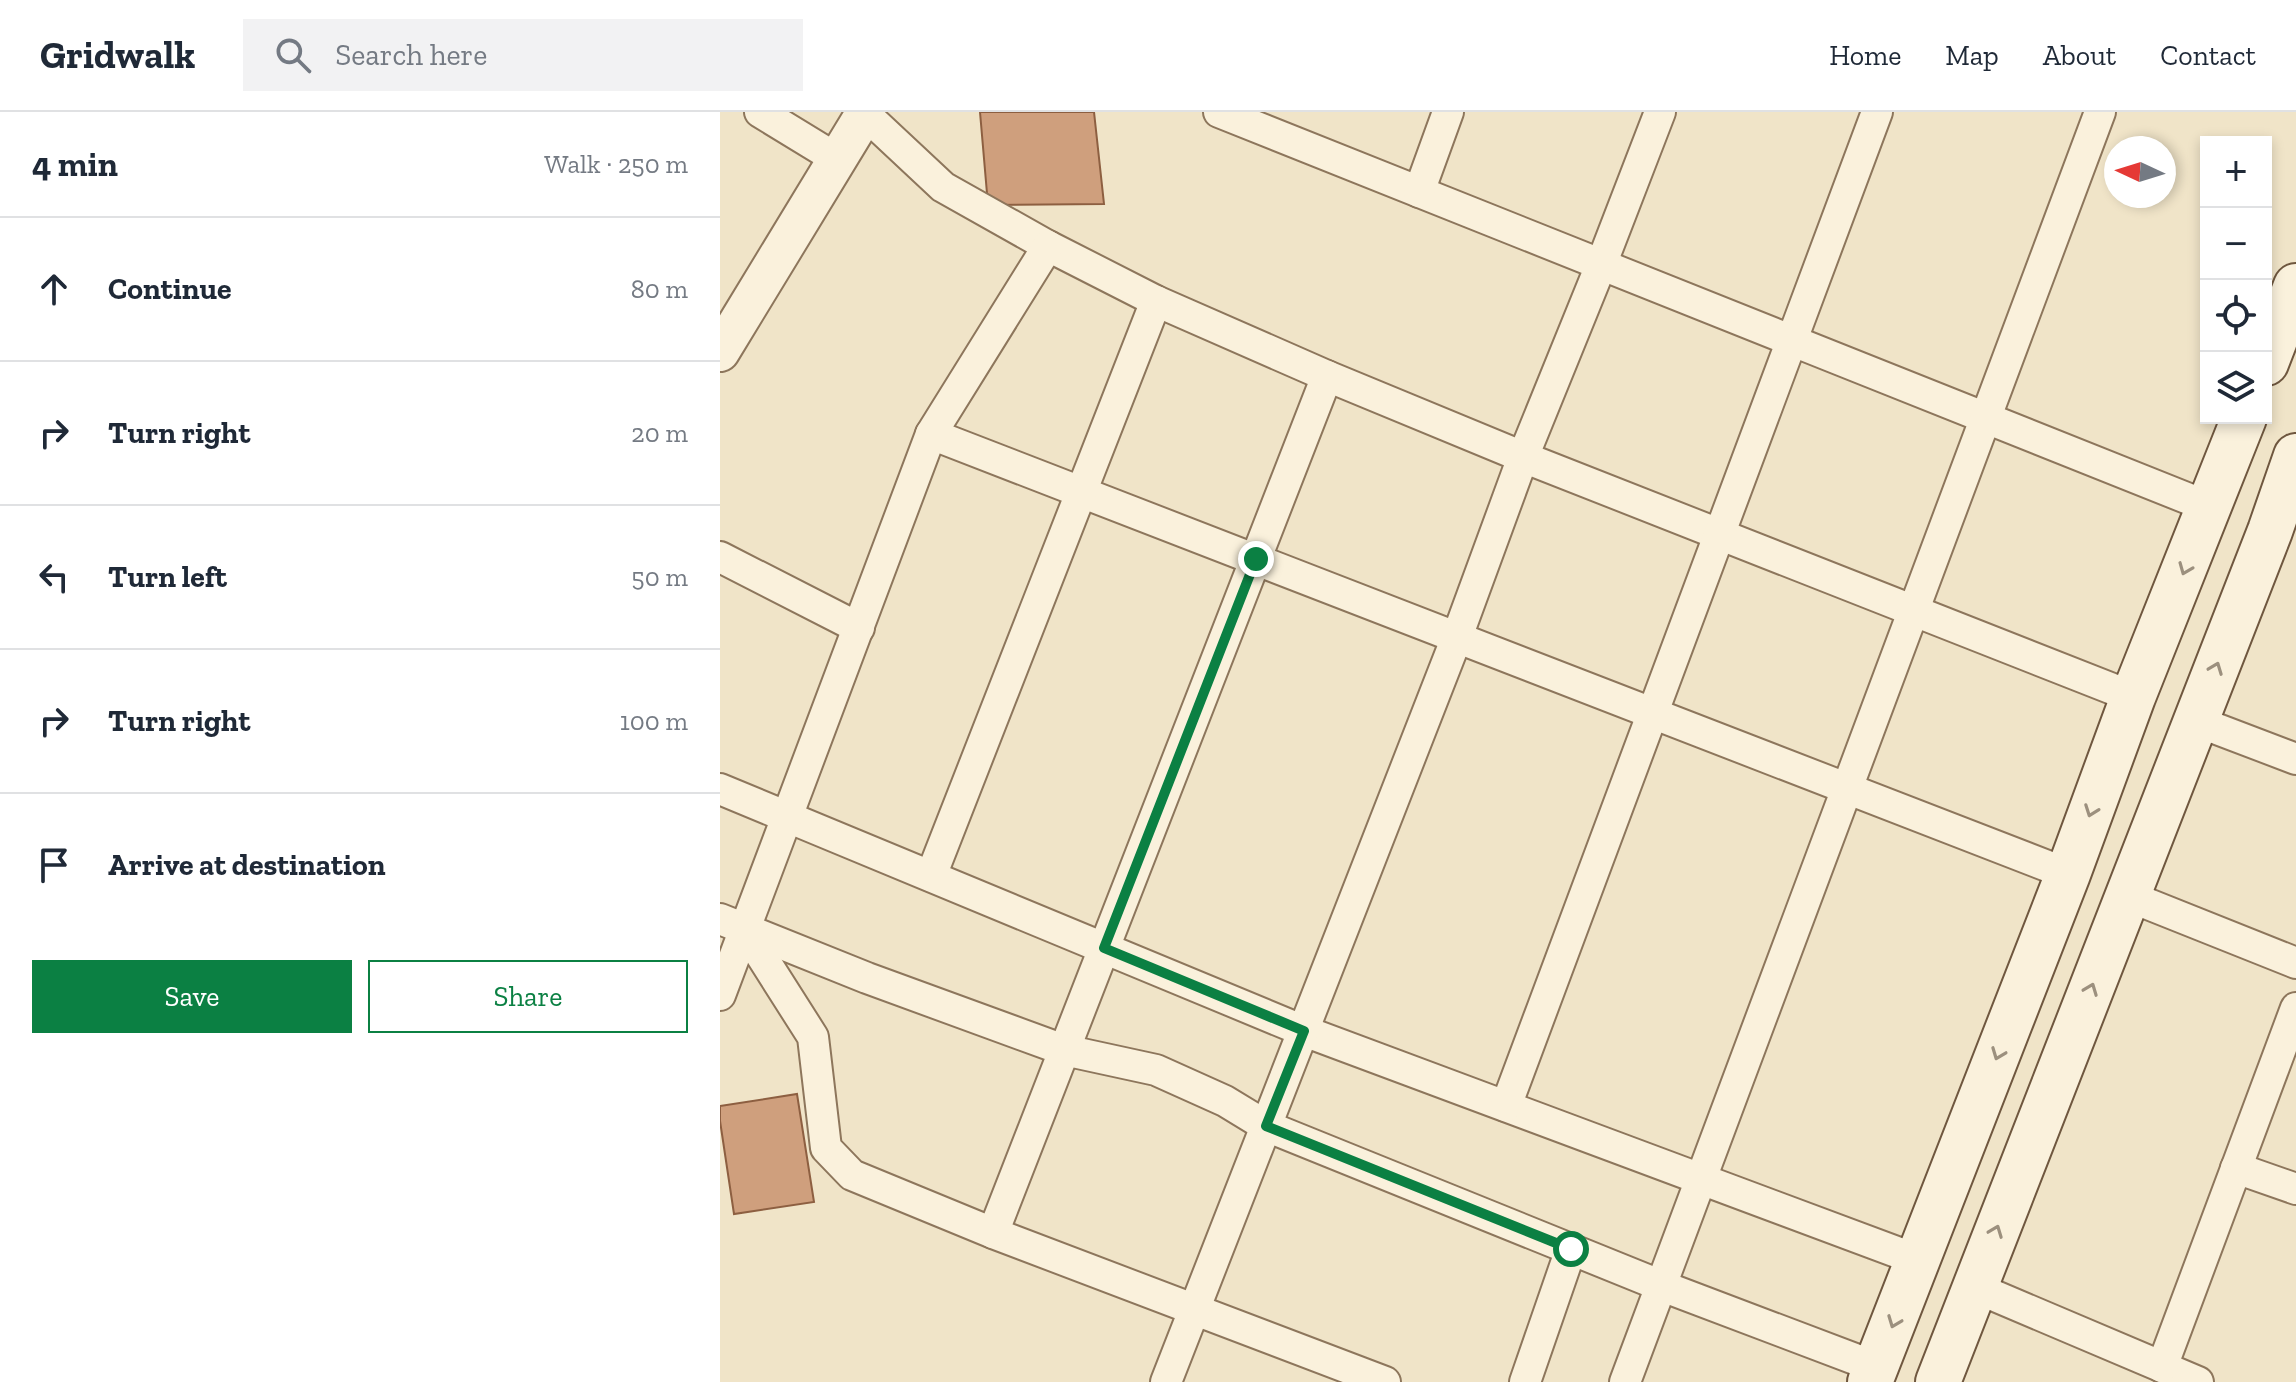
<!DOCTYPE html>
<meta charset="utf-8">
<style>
:root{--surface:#fff;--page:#f2f2f3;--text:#1f2937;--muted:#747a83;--line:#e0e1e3;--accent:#0b8043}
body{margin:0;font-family:"Zilla Slab",serif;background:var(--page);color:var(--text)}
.controls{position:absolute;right:24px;top:24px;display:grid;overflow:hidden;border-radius:0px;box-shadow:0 4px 12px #0003}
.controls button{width:72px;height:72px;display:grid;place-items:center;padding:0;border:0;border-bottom:2px solid var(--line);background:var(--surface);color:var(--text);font:40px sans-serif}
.compass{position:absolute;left:1384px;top:24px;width:72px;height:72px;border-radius:50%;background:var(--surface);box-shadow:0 4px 12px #0003;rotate:274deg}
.stop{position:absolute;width:24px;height:24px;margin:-18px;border:6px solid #0b8043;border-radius:50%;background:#fff}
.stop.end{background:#0b8043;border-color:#fff;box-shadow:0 2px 8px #0008}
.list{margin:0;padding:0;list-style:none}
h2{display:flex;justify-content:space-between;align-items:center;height:104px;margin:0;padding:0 32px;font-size:34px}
h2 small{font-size:26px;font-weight:400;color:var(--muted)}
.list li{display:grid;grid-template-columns:52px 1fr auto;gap:24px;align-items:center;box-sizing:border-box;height:144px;padding:0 32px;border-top:2px solid var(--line)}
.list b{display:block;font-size:30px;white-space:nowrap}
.list em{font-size:26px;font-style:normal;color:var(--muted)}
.actions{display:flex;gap:16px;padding:24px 32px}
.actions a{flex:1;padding:18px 0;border:2px solid var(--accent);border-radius:0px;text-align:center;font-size:28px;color:var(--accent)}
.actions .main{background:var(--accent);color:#fff}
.icon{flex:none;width:44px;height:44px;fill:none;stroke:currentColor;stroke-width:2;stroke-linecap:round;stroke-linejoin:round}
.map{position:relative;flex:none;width:1576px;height:1270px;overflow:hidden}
header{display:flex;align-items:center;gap:48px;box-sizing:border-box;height:112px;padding:0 40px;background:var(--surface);border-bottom:2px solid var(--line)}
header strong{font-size:38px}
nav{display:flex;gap:44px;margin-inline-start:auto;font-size:28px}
.search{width:560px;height:72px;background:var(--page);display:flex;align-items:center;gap:20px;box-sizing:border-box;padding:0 28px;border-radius:0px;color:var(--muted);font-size:30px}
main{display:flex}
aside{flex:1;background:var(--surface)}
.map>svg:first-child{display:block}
.building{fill:#cf9f7d;stroke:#8d5f41;stroke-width:2}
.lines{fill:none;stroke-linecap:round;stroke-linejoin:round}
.minor-casing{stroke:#8d765c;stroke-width:34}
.tertiary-casing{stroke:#8d765c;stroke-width:42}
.secondary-casing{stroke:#6f573f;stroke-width:48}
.minor{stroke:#faf1dc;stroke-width:30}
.tertiary{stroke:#faf1dc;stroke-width:38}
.secondary{stroke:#faf1dc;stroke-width:44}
.oneway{stroke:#9c907e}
.route{stroke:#0b8043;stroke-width:10}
</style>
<header>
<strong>Gridwalk</strong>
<div class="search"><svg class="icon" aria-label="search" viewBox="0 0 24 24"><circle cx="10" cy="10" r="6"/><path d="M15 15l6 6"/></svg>Search here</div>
<nav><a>Home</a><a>Map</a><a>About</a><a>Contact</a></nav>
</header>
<main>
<aside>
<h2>4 min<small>Walk · 250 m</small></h2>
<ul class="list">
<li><svg class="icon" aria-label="ahead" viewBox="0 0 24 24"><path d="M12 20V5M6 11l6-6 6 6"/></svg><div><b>Continue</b></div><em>80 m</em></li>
<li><svg class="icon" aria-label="right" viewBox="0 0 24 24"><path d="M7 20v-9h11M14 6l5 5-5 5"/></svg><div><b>Turn right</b></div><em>20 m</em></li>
<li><svg class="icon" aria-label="left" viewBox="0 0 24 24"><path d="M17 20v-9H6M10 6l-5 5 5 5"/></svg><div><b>Turn left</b></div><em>50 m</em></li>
<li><svg class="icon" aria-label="right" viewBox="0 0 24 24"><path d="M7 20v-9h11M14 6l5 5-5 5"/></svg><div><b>Turn right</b></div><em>100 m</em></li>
<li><svg class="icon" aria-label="arrive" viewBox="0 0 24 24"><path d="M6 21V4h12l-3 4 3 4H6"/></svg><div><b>Arrive at destination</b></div></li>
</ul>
<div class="actions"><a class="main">Save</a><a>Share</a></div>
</aside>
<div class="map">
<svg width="1576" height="1270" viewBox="0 0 1576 1270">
<rect width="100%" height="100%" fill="#f0e4c8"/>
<g class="building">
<path d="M260 0H374L384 92 268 93Z"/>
<path d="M77 982 94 1090 14 1102 0 1009V994Z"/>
</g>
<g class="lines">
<defs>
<g id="minor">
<path d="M40 0 117 47"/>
<path d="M499 0 1489 395"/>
<path d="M145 2 223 75 328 134 436 189 607 264 803 345 1413 585"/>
<path d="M699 80 728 0"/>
<path d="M211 322 1348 762"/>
<path d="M0 445 139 516"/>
<path d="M1476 609 1576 647"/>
<path d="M0 677 584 919 1198 1148"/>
<path d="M211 764 436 189"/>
<path d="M1408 784 1576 851"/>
<path d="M0 807 147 866 344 938 436 958 505 989 546 1014 942 1174 1156 1255"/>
<path d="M25 818 93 925 106 1036 132 1063 273 1121 665 1270"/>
<path d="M0 883 211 322 328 134"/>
<path d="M786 994 1157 0"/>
<path d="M1516 1056 1576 1077"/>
<path d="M273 1121 607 264"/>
<path d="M1254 1175 1478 1270"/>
<path d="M1442 1255 1576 896"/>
<path d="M446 1270 737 525 803 345 881 153 940 0"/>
<path d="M805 1270 851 1137"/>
<path d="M905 1270 1380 0"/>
</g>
<path id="tertiary" d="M0 240 146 0"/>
<g id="secondary">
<path d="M1546 251 1576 174"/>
<path d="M1150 1270 1348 762 1413 585 1524 306"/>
<path d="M1218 1270 1550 419 1576 344"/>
</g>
</defs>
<use href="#minor" class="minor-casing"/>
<use href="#tertiary" class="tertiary-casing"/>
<use href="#secondary" class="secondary-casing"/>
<use href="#minor" class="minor"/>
<use href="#tertiary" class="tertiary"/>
<use href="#secondary" class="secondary"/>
</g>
<defs><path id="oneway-chevron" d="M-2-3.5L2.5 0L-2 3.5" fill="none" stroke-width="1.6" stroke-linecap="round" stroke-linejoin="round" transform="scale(2)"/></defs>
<g class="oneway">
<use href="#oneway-chevron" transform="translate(1465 457) rotate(112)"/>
<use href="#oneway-chevron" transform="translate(1496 556) rotate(-69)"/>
<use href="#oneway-chevron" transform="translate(1371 699) rotate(110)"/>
<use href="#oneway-chevron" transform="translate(1371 877) rotate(-69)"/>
<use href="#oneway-chevron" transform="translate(1278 942) rotate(111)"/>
<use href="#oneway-chevron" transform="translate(1276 1119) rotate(-69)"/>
<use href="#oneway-chevron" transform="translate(1174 1210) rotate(111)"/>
</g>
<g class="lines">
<path class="route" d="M536 447 384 836 584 919 546 1014 851 1137"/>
</g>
</svg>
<div class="controls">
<button>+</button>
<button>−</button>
<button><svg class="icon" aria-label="locate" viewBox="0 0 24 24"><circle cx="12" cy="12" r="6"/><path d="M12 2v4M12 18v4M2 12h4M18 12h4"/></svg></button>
<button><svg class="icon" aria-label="layers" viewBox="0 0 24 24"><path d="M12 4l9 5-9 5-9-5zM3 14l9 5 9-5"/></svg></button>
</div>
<svg class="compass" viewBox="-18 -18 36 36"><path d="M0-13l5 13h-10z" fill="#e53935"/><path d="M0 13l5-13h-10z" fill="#747a83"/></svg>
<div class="stop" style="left:851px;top:1137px"></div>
<div class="stop end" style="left:536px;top:447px"></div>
</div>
</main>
